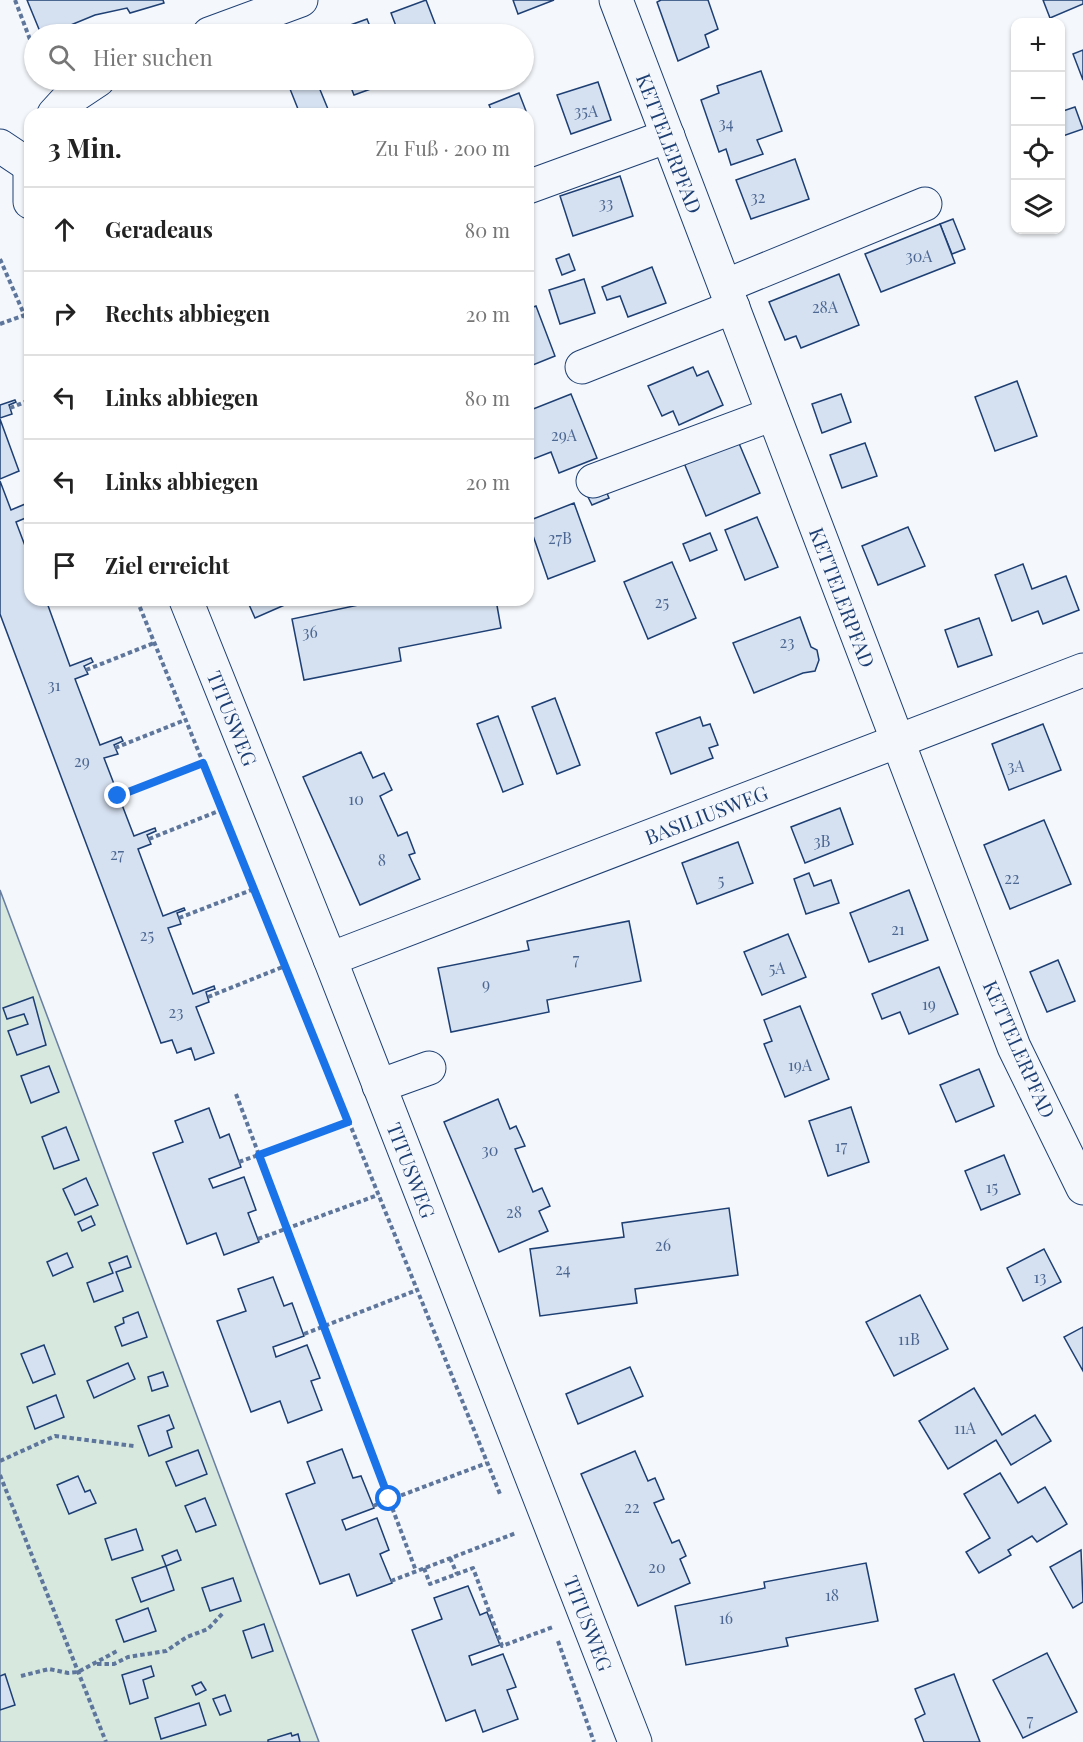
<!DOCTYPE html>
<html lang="de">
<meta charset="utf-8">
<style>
:root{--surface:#fff;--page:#f2f2f2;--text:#222;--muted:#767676;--line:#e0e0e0}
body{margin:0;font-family:"Playfair Display",serif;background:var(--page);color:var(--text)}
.controls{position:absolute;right:18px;top:18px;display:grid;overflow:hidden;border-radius:12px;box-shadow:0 2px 4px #0004}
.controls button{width:54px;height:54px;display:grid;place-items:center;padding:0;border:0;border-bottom:2px solid var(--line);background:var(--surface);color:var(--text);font:30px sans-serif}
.stop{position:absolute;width:18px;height:18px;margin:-14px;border:4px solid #1a73e8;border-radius:50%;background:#fff}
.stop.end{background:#1a73e8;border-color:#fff;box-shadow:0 2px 6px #0008}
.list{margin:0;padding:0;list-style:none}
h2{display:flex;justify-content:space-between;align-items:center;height:78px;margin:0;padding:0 24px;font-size:26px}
h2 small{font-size:20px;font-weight:400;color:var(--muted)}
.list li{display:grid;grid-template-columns:39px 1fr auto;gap:18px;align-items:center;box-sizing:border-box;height:84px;padding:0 24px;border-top:2px solid var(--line)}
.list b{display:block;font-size:22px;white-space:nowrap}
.list em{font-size:20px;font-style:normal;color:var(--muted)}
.icon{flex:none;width:33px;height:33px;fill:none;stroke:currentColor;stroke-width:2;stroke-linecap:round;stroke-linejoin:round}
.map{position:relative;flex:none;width:1083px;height:1742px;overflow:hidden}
.search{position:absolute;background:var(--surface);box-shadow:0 2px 4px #0004;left:24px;top:24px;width:510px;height:66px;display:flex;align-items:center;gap:15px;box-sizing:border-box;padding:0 21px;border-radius:33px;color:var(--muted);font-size:22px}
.panel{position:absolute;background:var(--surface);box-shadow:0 2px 4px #0004;left:24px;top:108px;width:510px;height:498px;border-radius:18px}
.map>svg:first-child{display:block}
.green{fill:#d7e8df;stroke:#687fa3;stroke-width:1.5}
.building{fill:#d5e0f0;stroke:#1d3f73;stroke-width:1.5}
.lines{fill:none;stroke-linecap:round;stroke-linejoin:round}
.minor-casing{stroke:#1d3f73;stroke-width:35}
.path{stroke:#5e769c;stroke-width:4;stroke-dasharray:4.5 3;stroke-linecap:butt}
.minor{stroke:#f4f7fb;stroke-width:33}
.route{stroke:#1a73e8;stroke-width:8}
.labels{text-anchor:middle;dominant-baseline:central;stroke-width:4.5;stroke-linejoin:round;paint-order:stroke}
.number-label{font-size:16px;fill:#4b6792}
.street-label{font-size:20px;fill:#1d3f73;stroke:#f4f7fb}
</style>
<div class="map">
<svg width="1083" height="1742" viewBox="0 0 1083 1742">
<rect width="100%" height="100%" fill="#f4f7fb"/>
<path class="green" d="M0 890 319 1742H0Z"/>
<g class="building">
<path d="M27 0H163L164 3 130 13 127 8 95 15 49 34H41Z"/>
<path d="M426 0 439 34H399L391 13Z"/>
<path d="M513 0H554L518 14Z"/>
<path d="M661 0H708L718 29 705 35 709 47 678 61 657 2Z"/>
<path d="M1043 0H1083V4L1050 18Z"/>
<path d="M367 19 373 34H332L331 32Z"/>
<path d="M1083 50V80L1073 54Z"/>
<path d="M761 71 782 131 757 140 763 154 731 165 726 149 719 152 701 100 719 93 717 86Z"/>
<path d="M298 80H316L330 114H300L288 84Z"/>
<path d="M348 80H389L390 82 354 95Z"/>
<path d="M598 82 611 120 571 134 557 95Z"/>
<path d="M519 93 526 111 518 114H493L489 105Z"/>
<path d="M1075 107 1083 129 1060 137V112Z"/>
<path d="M795 159 809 199 751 219 736 180Z"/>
<path d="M620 176 633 216 573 236 560 196Z"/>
<path d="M953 219 965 249 952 254 940 224Z"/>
<path d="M940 224 955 263 881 292 865 254Z"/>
<path d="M569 254 575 270 562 275 556 259Z"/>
<path d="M652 267 666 303 628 317 620 296 607 300 602 287Z"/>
<path d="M839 274 859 325 801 348 796 336 785 340 769 302Z"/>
<path d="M584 279 595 313 560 324 549 290Z"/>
<path d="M536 306 555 356 528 367V309Z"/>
<path d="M693 367 697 376 708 371 723 405 679 425 673 411 662 416 648 386Z"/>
<path d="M1017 381 1037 436 995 451 975 397Z"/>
<path d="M571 394 597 458 559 473 551 452 528 461V411Z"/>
<path d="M841 394 851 422 822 433 812 404Z"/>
<path d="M15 400 16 402 9 405 12 414 0 418V405Z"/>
<path d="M0 419 19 471 0 479Z"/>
<path d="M738 441 760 493 706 516 684 463Z"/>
<path d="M865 443 877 476 842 488 830 455Z"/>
<path d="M0 481 11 510 30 502V507L25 509 28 517 16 522 30 559V600H46L70 666 91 658 93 662 84 666 88 674 75 679 100 745 121 737 123 741 114 745 118 754 104 758 134 836 155 828 156 831 147 835 151 844 138 849 163 916 184 908 185 910 177 913 181 924 168 928 193 994 214 986 215 989 206 992 209 1002 196 1007 214 1053 195 1060 191 1048 177 1053 172 1040 161 1043 0 614Z"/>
<path d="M604 486 609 498 592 505 586 493Z"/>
<path d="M574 503 595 561 548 579 528 521Z"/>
<path d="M757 517 778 567 745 580 725 530Z"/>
<path d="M908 527 925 566 878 585 862 546Z"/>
<path d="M710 533 717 550 690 561 683 544Z"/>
<path d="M672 562 696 618 648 639 624 582Z"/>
<path d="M1023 564 1032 589 1066 576 1079 610 1043 624 1038 611 1012 621 995 575Z"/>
<path d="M247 600H296L255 618Z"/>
<path d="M496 600 501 628 399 648 401 661 304 680 292 619 382 600Z"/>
<path d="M800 617 811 647 817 650 819 660 815 671 803 673 754 693 733 643Z"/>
<path d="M979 618 992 655 958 667 945 630Z"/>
<path d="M555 698 580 765 557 774 532 707Z"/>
<path d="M498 716 523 784 503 792 477 724Z"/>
<path d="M700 717 703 726 710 724 718 745 709 748 713 758 671 774 656 733Z"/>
<path d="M1043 724 1061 770 1009 790 992 744Z"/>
<path d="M361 752 373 778 384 773 392 790 380 796 398 836 407 832 415 853 409 855 420 879 360 905 303 777Z"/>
<path d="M840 808 853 844 805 863 791 827Z"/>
<path d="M1044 820 1071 884 1010 909 984 845Z"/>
<path d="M738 842 753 883 697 904 682 863Z"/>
<path d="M809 873 814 886 831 880 839 903 806 914 794 879Z"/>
<path d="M909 890 928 940 869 962 850 913Z"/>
<path d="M629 921 641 981 547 1000 549 1012 451 1032 438 968 529 950 527 941Z"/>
<path d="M788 934 806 977 762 995 744 952Z"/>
<path d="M1058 960 1075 1001 1047 1012 1030 972Z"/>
<path d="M939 967 958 1014 909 1034 900 1012 882 1019 872 994Z"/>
<path d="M33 997 46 1045 17 1055 8 1031 28 1024 24 1014 7 1019 3 1008Z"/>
<path d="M800 1006 829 1079 785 1097 764 1044 772 1041 764 1020Z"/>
<path d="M49 1066 59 1092 31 1103 21 1076Z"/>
<path d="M979 1069 994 1106 956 1122 940 1085Z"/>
<path d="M498 1099 510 1129 516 1126 525 1146 515 1149 533 1192 542 1188 550 1206 539 1211 548 1231 499 1252 444 1122Z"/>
<path d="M851 1107 869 1162 828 1176 809 1121Z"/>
<path d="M209 1108 220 1138 229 1134 241 1167 209 1179 213 1188 244 1177 256 1210 248 1213 259 1242 224 1255 216 1233 187 1244 153 1153 183 1142 175 1121Z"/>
<path d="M66 1127 79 1160 54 1169 42 1137Z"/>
<path d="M1004 1155 1020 1194 981 1210 965 1171Z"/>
<path d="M86 1178 98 1205 75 1215 63 1189Z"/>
<path d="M729 1208 738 1275 635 1289 637 1303 540 1316 530 1249 624 1237 622 1223Z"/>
<path d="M91 1216 95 1225 82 1231 78 1222Z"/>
<path d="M1044 1249 1061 1282 1023 1301 1007 1268Z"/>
<path d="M67 1253 73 1267 53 1276 47 1262Z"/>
<path d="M127 1256 131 1267 116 1272 123 1291 94 1302 87 1283 113 1273 109 1263Z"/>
<path d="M273 1277 284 1306 292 1303 304 1336 273 1347 276 1357 307 1345 320 1378 311 1381 322 1410 288 1423 280 1401 251 1412 217 1321 246 1311 238 1289Z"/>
<path d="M920 1295 948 1349 894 1376 866 1322Z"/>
<path d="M138 1312 147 1337 122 1346 115 1327 124 1323 123 1318Z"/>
<path d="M1083 1327V1371L1064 1337Z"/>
<path d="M44 1345 55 1374 33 1383 21 1354Z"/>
<path d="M128 1363 135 1379 94 1398 87 1381Z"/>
<path d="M630 1367 643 1396 578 1424 566 1394Z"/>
<path d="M163 1372 168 1386 152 1391 148 1377Z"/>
<path d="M974 1388 1002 1435 1035 1415 1051 1441 1011 1465 996 1440 948 1469 919 1421Z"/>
<path d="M56 1395 64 1417 35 1429 27 1407Z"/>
<path d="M169 1415 174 1428 167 1431 172 1447 149 1456 138 1426Z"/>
<path d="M342 1449 353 1478 361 1476 374 1508 342 1520 346 1530 377 1518 389 1550 380 1554 392 1583 357 1596 349 1574 320 1584 286 1494 315 1483 307 1462Z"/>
<path d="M198 1450 207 1474 176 1486 166 1462Z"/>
<path d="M635 1451 648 1481 655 1478 664 1499 654 1503 672 1543 679 1540 686 1556 680 1559 690 1583 638 1606 581 1474Z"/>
<path d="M1000 1473 1018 1503 1045 1487 1067 1524 1037 1542 1032 1536 1008 1550 1011 1555 979 1573 966 1552 990 1538 964 1494Z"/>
<path d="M78 1476 85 1492 90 1490 96 1503 69 1514 57 1485Z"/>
<path d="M205 1498 216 1525 196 1532 185 1506Z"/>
<path d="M136 1529 143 1550 112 1560 105 1539Z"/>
<path d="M177 1550 181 1560 166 1566 162 1556Z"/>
<path d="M1081 1550 1083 1602 1073 1608 1050 1567Z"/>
<path d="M866 1563 878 1621 786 1638 788 1646 686 1665 675 1606 765 1588 764 1582Z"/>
<path d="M166 1566 174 1590 141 1602 132 1578Z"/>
<path d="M233 1578 241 1601 210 1611 202 1588Z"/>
<path d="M468 1586 480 1615 487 1612 500 1645 469 1656 472 1665 503 1654 516 1687 507 1690 518 1719 483 1732 475 1710 446 1721 412 1630 442 1619 434 1598Z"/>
<path d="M148 1608 156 1631 124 1642 116 1620Z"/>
<path d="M264 1624 273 1651 252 1658 243 1631Z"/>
<path d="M1047 1653 1077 1712 1023 1738 993 1680Z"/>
<path d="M151 1666 154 1676 143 1680 148 1698 130 1704 122 1675Z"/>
<path d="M5 1674 15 1705 0 1710V1676Z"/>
<path d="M954 1674 980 1742H924L915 1719 925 1714 915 1689Z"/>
<path d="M201 1682 206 1690 196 1695 192 1686Z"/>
<path d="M225 1695 231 1711 220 1715 213 1699Z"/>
<path d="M199 1703 206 1725 161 1739 155 1718Z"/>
<path d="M291 1733 292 1736 298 1734 300 1742H268V1740Z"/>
</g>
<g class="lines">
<defs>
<g id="minor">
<path d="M616 0 1014 1047 1083 1188"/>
<path d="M209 34 301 0"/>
<path d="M54 114 65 102 98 80"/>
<path d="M0 146 30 166"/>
<path d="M30 171V202"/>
<path d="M528 187 668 136"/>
<path d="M725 286 925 204"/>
<path d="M582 367 733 307"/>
<path d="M593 481 773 414"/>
<path d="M186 600 330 959 635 1742"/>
<path d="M330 959 1083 670"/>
<path d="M379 1086 429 1068"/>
</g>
</defs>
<use href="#minor" class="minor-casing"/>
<g class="path">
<path d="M15 0 34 50"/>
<path d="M0 259 30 328"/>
<path d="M0 324 25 315"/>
<path d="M10 408 30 400"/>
<path d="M26 512 30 510"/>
<path d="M137 600 500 1494"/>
<path d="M86 670 154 643"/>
<path d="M115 748 185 720"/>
<path d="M118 796 203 763"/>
<path d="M149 839 221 810"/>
<path d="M179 918 254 889"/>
<path d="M208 997 285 966"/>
<path d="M236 1094 416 1571"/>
<path d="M239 1162 348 1122"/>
<path d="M258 1239 378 1195"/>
<path d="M304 1334 417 1290"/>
<path d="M0 1461 55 1436 134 1446"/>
<path d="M0 1475 106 1742"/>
<path d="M373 1506 487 1463"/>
<path d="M450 1558 457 1574"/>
<path d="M424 1568 430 1584 473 1568 502 1646 553 1627"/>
<path d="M391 1581 516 1533"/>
<path d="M558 1641 594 1742"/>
<path d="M97 1664H114L128 1657 166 1651 187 1637 208 1629 223 1613"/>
<path d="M21 1676 49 1669 68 1673 78 1672 119 1650"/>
</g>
<use href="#minor" class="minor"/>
</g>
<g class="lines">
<path class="route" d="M118 796 203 763 348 1122 259 1155 389 1499"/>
</g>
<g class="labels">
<g class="number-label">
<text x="586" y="110">35A</text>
<text x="726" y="122">34</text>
<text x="758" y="196">32</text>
<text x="606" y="202">33</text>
<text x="919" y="255">30A</text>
<text x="825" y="306">28A</text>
<text x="564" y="434">29A</text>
<text x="560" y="537">27B</text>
<text x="662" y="601">25</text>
<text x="310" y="631">36</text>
<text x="787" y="641">23</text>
<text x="54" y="684">31</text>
<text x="82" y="760">29</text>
<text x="1016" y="765">3A</text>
<text x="356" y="798">10</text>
<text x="822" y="840">3B</text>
<text x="117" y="853">27</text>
<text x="382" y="859">8</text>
<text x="1012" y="877">22</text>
<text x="721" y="879">5</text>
<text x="898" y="928">21</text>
<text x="147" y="934">25</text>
<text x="576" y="958">7</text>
<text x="777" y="967">5A</text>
<text x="486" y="983">9</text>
<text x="929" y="1003">19</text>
<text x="176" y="1011">23</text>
<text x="800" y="1064">19A</text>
<text x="841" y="1145">17</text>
<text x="490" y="1149">30</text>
<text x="992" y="1186">15</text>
<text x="514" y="1211">28</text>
<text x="663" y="1244">26</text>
<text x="563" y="1268">24</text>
<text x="1040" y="1276">13</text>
<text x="909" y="1338">11B</text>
<text x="965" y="1427">11A</text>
<text x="632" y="1506">22</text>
<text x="657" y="1566">20</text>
<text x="832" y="1594">18</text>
<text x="726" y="1617">16</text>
<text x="1030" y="1719">7</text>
</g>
<g class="street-label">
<text transform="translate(670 143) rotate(69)">KETTELERPFAD</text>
<text transform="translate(843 597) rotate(69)">KETTELERPFAD</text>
<text transform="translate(233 718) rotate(68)">TITUSWEG</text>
<text transform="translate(706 814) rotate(-21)">BASILIUSWEG</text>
<text transform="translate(1020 1049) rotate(66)">KETTELERPFAD</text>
<text transform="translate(412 1170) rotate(69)">TITUSWEG</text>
<text transform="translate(589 1623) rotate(69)">TITUSWEG</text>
</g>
</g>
</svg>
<div class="controls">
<button>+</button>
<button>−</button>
<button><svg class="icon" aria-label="locate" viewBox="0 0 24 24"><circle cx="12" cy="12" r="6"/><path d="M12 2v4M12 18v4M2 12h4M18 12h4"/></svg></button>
<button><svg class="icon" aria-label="layers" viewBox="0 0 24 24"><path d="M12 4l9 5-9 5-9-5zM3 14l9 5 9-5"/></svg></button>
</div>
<div class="stop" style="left:389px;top:1499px"></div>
<div class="stop end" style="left:118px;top:796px"></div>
<div class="search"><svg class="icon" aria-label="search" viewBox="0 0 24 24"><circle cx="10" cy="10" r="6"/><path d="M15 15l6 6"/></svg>Hier suchen</div>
<section class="panel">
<h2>3 Min.<small>Zu Fuß · 200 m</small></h2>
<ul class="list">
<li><svg class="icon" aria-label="ahead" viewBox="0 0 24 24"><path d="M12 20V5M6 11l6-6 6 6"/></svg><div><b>Geradeaus</b></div><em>80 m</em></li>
<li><svg class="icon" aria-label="right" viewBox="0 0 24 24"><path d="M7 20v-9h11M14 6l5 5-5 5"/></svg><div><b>Rechts abbiegen</b></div><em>20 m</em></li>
<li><svg class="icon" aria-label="left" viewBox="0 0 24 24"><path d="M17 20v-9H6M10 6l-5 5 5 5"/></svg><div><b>Links abbiegen</b></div><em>80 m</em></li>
<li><svg class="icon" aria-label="left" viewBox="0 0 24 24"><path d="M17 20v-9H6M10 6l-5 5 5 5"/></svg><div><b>Links abbiegen</b></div><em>20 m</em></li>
<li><svg class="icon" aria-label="arrive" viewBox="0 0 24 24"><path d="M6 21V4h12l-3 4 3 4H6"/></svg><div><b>Ziel erreicht</b></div></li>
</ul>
</section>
</div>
